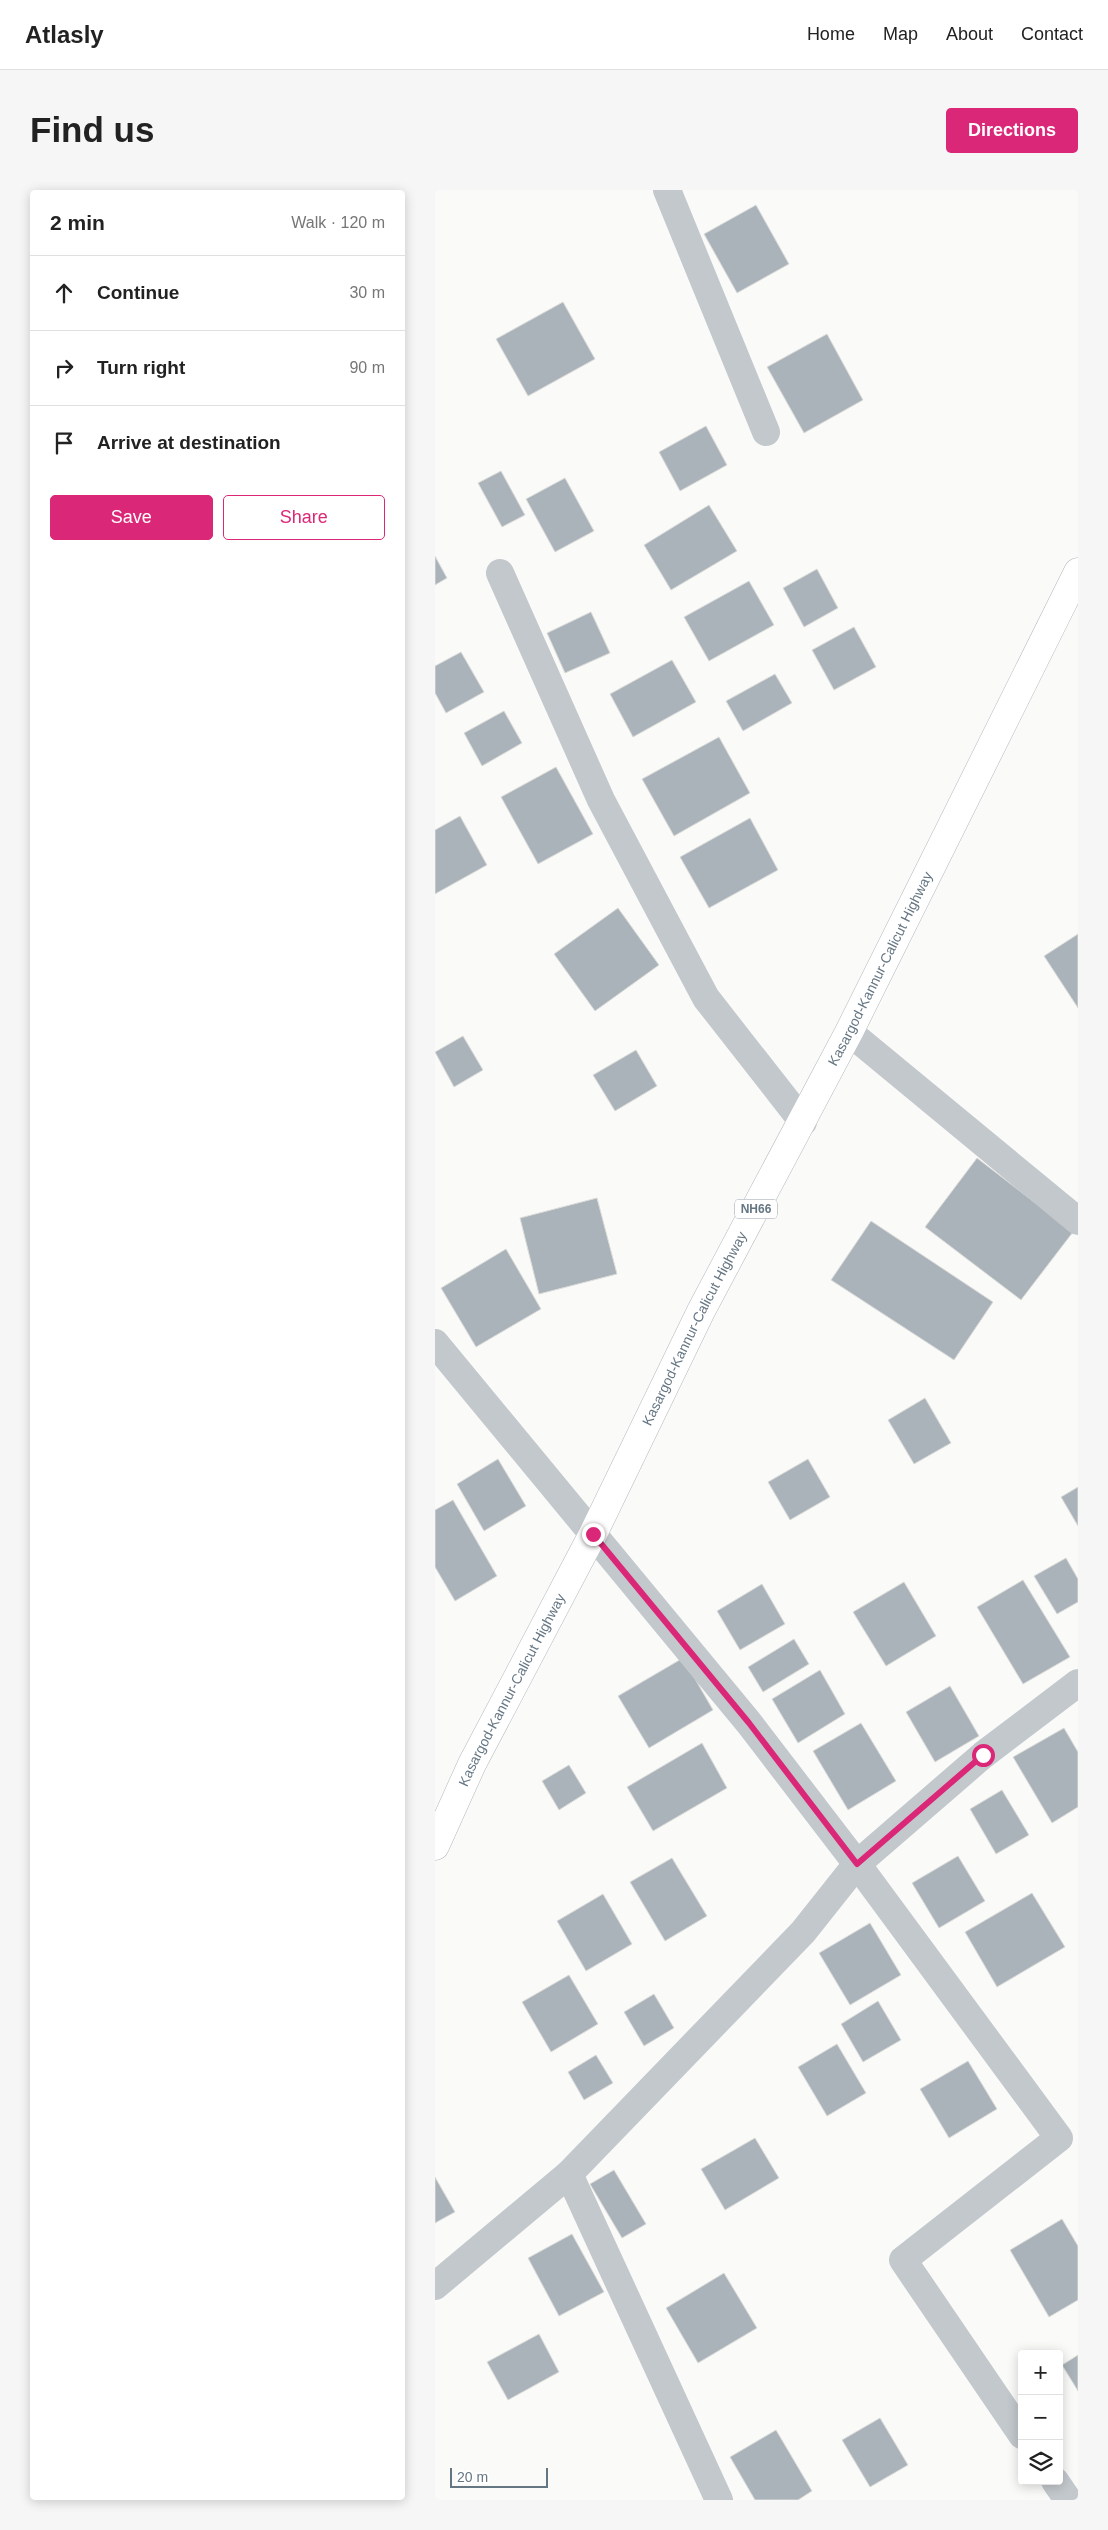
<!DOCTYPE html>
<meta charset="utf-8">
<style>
:root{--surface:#fff;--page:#f6f6f6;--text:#222;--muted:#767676;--line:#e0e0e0;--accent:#db2777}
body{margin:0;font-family:Arial,sans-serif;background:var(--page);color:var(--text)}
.controls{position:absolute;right:15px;bottom:15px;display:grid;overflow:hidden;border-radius:5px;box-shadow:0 2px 12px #0003}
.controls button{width:45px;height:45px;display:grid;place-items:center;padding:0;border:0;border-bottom:1px solid var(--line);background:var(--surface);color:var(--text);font:25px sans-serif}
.scale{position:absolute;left:15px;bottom:12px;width:98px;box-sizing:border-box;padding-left:5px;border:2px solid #657683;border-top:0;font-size:14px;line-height:18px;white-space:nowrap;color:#657683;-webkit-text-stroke:4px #fff;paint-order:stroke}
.stop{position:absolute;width:15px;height:15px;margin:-11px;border:4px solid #db2777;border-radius:50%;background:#fff}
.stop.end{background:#db2777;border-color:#fff;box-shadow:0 1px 5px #0008}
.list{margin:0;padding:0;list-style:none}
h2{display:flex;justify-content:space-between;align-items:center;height:65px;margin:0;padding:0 20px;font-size:21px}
h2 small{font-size:16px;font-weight:400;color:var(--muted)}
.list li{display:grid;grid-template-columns:32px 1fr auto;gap:15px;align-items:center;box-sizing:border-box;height:75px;padding:0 20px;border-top:1px solid var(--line)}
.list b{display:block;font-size:19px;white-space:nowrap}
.list em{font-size:16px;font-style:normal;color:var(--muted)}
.actions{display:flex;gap:10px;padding:15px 20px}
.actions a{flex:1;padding:11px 0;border:1px solid var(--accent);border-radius:5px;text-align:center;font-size:18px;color:var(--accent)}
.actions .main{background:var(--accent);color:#fff}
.icon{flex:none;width:28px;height:28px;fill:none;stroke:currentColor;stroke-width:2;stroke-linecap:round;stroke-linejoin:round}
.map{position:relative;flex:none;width:643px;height:2310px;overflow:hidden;border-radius:5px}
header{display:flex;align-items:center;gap:30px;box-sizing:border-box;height:70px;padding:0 25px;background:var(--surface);border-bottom:1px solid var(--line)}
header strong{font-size:24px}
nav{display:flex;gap:28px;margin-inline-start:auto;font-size:18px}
.intro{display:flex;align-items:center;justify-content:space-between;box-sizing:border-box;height:120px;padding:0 30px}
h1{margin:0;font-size:35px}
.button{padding:12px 22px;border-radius:5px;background:var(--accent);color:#fff;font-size:18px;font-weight:700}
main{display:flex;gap:30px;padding:0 30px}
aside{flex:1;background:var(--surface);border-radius:5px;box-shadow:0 2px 12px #0003}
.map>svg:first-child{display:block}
.building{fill:#aab3b9;stroke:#dcdcda}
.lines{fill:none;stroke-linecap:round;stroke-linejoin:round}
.highway-casing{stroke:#b4b9bd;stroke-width:29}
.minor{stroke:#c3c8cc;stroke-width:28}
.highway{stroke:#fff;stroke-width:28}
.route{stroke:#db2777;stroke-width:6}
.labels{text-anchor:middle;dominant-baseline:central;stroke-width:5;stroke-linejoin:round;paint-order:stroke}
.shield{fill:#fff;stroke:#939fa8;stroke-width:1}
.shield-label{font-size:12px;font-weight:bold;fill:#657683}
.street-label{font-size:14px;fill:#657683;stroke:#fff}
</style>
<header>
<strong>Atlasly</strong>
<nav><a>Home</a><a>Map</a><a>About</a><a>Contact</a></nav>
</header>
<div class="intro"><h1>Find us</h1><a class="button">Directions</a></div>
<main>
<aside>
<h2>2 min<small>Walk · 120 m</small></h2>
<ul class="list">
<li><svg class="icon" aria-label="ahead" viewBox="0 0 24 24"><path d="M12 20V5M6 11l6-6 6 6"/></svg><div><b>Continue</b></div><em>30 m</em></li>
<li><svg class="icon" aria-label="right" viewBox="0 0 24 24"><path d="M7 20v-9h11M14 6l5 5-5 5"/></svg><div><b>Turn right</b></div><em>90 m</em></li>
<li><svg class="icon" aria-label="arrive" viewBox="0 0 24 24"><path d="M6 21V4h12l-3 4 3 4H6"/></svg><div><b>Arrive at destination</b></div></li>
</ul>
<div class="actions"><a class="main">Save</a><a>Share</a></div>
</aside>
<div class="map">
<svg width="643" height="2310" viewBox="0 0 643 2310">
<rect width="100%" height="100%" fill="#fafaf8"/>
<g class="building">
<path d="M321 15 354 74 302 103 269 44Z"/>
<path d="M128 112 160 169 93 206 61 149Z"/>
<path d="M392 144 428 210 369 243 332 177Z"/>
<path d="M271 236 292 275 245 301 224 262Z"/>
<path d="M66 281 90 325 67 337 43 293Z"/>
<path d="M130 288 159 341 120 362 91 309Z"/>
<path d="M274 315 302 361 236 400 209 355Z"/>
<path d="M0 366 12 388 0 395Z"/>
<path d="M382 379 403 418 369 437 348 398Z"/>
<path d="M314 391 339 435 274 471 249 427Z"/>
<path d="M156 422 175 463 130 483 112 443Z"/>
<path d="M419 437 441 477 399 500 377 460Z"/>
<path d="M26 462 49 502 11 523 0 503V476Z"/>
<path d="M237 470 261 512 198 547 175 504Z"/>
<path d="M340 484 357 513 308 541 291 511Z"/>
<path d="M69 521 87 553 47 576 29 543Z"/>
<path d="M284 547 315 603 239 646 207 589Z"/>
<path d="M121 577 158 644 103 674 66 607Z"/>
<path d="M25 626 52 675 0 704V640Z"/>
<path d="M315 628 343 680 274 718 245 667Z"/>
<path d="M183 718 224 775 160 821 119 764Z"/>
<path d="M643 744V818L609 766Z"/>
<path d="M28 846 48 880 19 897 0 862Z"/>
<path d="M201 860 222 896 180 921 158 885Z"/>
<path d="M542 968 638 1042 586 1110 490 1037Z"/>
<path d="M162 1008 182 1084 104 1104 85 1028Z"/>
<path d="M436 1031 558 1112 519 1170 396 1090Z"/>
<path d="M71 1059 106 1119 41 1157 6 1098Z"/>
<path d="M490 1208 516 1253 479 1274 453 1230Z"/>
<path d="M63 1269 91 1316 49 1341 22 1294Z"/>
<path d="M373 1269 395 1307 355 1330 333 1292Z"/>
<path d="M643 1297V1336L626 1307Z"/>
<path d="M18 1310 62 1386 20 1411 0 1377V1320Z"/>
<path d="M631 1368 643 1389V1412L622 1424 599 1386Z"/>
<path d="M588 1390 635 1467 588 1494 542 1417Z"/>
<path d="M469 1392 501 1446 451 1476 418 1422Z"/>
<path d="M327 1394 350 1434 305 1460 282 1421Z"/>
<path d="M359 1449 374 1474 328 1502 313 1477Z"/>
<path d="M248 1468 278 1520 214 1558 183 1506Z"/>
<path d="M385 1480 410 1524 363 1553 337 1509Z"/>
<path d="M515 1496 544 1546 500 1572 471 1522Z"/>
<path d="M426 1533 461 1591 413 1620 378 1561Z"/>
<path d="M629 1538 643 1562V1617L617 1633 578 1567Z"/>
<path d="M267 1553 292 1598 218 1641 192 1597Z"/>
<path d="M134 1575 151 1603 124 1620 107 1591Z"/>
<path d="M567 1600 594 1645 561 1664 535 1619Z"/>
<path d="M523 1666 550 1711 504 1738 477 1693Z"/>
<path d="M237 1668 272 1726 230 1751 195 1692Z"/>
<path d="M597 1703 630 1757 562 1797 530 1742Z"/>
<path d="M168 1704 197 1754 151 1781 122 1731Z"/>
<path d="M435 1733 466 1785 415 1815 384 1763Z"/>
<path d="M134 1785 163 1834 116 1862 87 1812Z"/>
<path d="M219 1804 239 1838 209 1856 189 1822Z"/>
<path d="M443 1811 466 1850 428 1872 406 1834Z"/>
<path d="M402 1854 431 1903 392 1926 363 1877Z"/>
<path d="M161 1865 178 1893 149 1910 133 1882Z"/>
<path d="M533 1871 562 1919 514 1948 485 1899Z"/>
<path d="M320 1948 344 1988 290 2020 266 1979Z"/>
<path d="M179 1980 211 2034 187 2048 155 1994Z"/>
<path d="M0 1987 20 2022 0 2033Z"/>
<path d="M627 2029 643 2056V2110L614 2127 575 2060Z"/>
<path d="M137 2044 169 2102 124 2126 93 2068Z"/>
<path d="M289 2083 322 2138 263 2173 231 2118Z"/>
<path d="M104 2144 124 2182 73 2210 52 2172Z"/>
<path d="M643 2165V2201L627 2175Z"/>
<path d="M445 2228 473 2275 435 2297 407 2250Z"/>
<path d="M341 2240 377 2301 363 2310H320L295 2267Z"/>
</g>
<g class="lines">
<defs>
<g id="highway">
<path id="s1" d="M0 1656 37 1574 158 1344 266 1121 414 842 643 382"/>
</g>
</defs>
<use href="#highway" class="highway-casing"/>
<g class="minor">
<path d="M232 0 331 242"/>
<path d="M65 383 166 610 271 808 368 932"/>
<path d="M414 842 643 1031"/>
<path d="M0 1153 314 1533 422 1674 624 1948 468 2070 587 2245"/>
<path d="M134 1984 284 2310"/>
<path d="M0 2096 134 1984 368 1742 422 1674 548 1565 643 1493"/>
<path d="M620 2291 633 2310"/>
</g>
<use href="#highway" class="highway"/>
</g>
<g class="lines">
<path class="route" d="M158 1344 314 1533 422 1674 548 1565"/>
</g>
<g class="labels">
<rect class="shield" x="300" y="1009.5" width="42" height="19" rx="4"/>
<g class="shield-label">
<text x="321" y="1019">NH66</text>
</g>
<g class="street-label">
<text stroke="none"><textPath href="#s1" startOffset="984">Kasargod-Kannur-Calicut Highway</textPath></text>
<text stroke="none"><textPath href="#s1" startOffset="579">Kasargod-Kannur-Calicut Highway</textPath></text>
<text stroke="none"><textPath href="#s1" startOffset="174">Kasargod-Kannur-Calicut Highway</textPath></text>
</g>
</g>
</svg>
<div class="controls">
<button>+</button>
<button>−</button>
<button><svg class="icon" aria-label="layers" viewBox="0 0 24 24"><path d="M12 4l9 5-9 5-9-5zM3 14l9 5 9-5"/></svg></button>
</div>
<div class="scale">20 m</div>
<div class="stop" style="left:548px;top:1565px"></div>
<div class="stop end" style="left:158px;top:1344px"></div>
</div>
</main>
